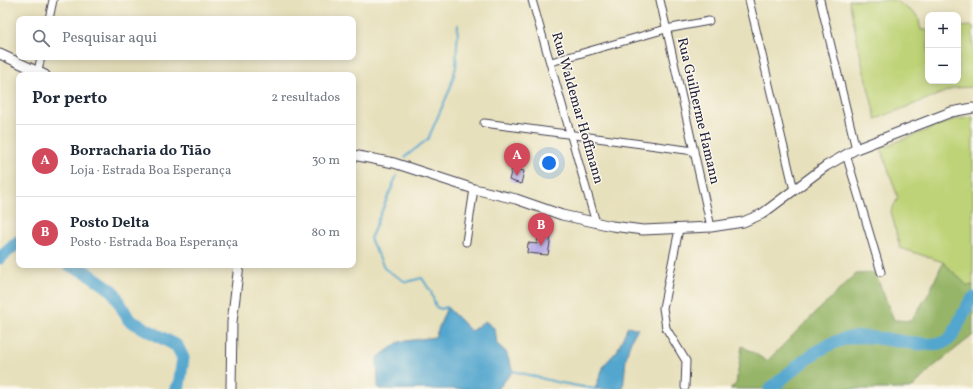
<!DOCTYPE html>
<html lang="pt">
<meta charset="utf-8">
<style>
:root{--surface:#fff;--page:#f6f6f7;--text:#1f2937;--muted:#747a83;--line:#e0e1e3;--accent:#d1495b}
body{margin:0;font-family:Vollkorn,serif;background:var(--page);color:var(--text)}
.controls{position:absolute;right:12px;top:12px;display:grid;overflow:hidden;border-radius:8px;box-shadow:0 2px 10px #0003}
.controls button{width:36px;height:36px;display:grid;place-items:center;padding:0;border:0;border-bottom:1px solid var(--line);background:var(--surface);color:var(--text);font:20px sans-serif}
.you{position:absolute;left:549px;top:163px;width:14px;height:14px;margin:-10px;border:3px solid #fff;border-radius:50%;background:#1a73e8;box-shadow:0 0 0 6px #1a73e833}
.badge{display:grid;place-items:center;width:26px;height:26px;border-radius:50%;background:var(--accent);color:#fff;font-size:13px;font-weight:700}
.pin{position:absolute;translate:-50% -33px;filter:drop-shadow(0 1px 2px #0008)}
.pin::after{content:'';position:absolute;top:21px;width:14px;height:12px;background:inherit;clip-path:polygon(0 0,100% 0,50% 100%)}
.list{margin:0;padding:0;list-style:none}
h2{display:flex;justify-content:space-between;align-items:center;height:52px;margin:0;padding:0 16px;font-size:17px}
h2 small{font-size:13px;font-weight:400;color:var(--muted)}
.list li{display:grid;grid-template-columns:26px 1fr auto;gap:12px;align-items:center;box-sizing:border-box;height:72px;padding:0 16px;border-top:1px solid var(--line)}
.list b{display:block;font-size:15px;white-space:nowrap}
.list p{margin:0;font-size:13px;white-space:nowrap;color:var(--muted)}
.list em{font-size:13px;font-style:normal;color:var(--muted)}
.icon{flex:none;width:22px;height:22px;fill:none;stroke:currentColor;stroke-width:2;stroke-linecap:round;stroke-linejoin:round}
.map{position:relative;flex:none;width:973px;height:389px;overflow:hidden}
.search{position:absolute;background:var(--surface);box-shadow:0 2px 10px #0003;left:16px;top:16px;width:340px;height:44px;display:flex;align-items:center;gap:10px;box-sizing:border-box;padding:0 14px;border-radius:8px;color:var(--muted);font-size:15px}
.panel{position:absolute;background:var(--surface);box-shadow:0 2px 10px #0003;left:16px;top:72px;width:340px;height:196px;border-radius:8px}
.map>svg:first-child{display:block}
.green{fill:#bed377;stroke:#707a59}
.forest{fill:#96b568;stroke:#5c6c52}
.water{fill:#52a6ce;stroke:#3a6484}
.lines{fill:none;stroke-linecap:round;stroke-linejoin:round}
.stream{stroke:#52a6ce;stroke-width:2}
.river{stroke:#52a6ce;stroke-width:13}
.building{fill:#b4a8e7}
.minor-casing{stroke:#403e4e;stroke-width:9}
.tertiary-casing{stroke:#403e4e;stroke-width:11}
.minor{stroke:#fff;stroke-width:7}
.tertiary{stroke:#fff;stroke-width:9}
.labels{text-anchor:middle;dominant-baseline:central;stroke-width:3;stroke-linejoin:round;paint-order:stroke}
.street-label{font-size:14px;fill:#22223b;stroke:#fbf7ec}
</style>
<div class="map">
<svg width="973" height="389" viewBox="0 0 973 389">
<rect width="100%" height="100%" fill="#fbf7ec"/>
<filter id="ink" filterUnits="userSpaceOnUse"><feTurbulence type="fractalNoise" baseFrequency=".025" numOctaves="2"/><feDisplacementMap in="SourceGraphic" scale="8" xChannelSelector="R" yChannelSelector="G"/><feConvolveMatrix kernelMatrix="1 2 1 2 8 2 1 2 1" color-interpolation-filters="sRGB"/></filter>
<filter id="wash" filterUnits="userSpaceOnUse"><feTurbulence type="fractalNoise" baseFrequency=".012" numOctaves="4" result="noise"/><feDisplacementMap in="SourceGraphic" scale="16" xChannelSelector="R" yChannelSelector="G"/><feGaussianBlur stdDeviation="0.9" result="paint"/><feColorMatrix in="noise" values="0 0 0 0 0 0 0 0 0 0 0 0 0 0 0 0 0 1.4 0 .05"/><feComposite in="paint" operator="in"/></filter>
<g filter="url(#wash)">
<rect width="100%" height="100%" fill="#e7e0bc"/>
<g class="green">
<path d="M849 0H895L918 16 921 30H928V81H958V27L973 26V87L955 88 876 119 863 68Z"/>
<path d="M973 117V285L968 287 943 262 900 248 891 211 898 198 881 148 953 120Z"/>
</g>
<path class="forest" d="M943 262 968 286 973 285V335L933 367 911 389H730L736 384 742 346 767 361 807 321 856 274 875 273 894 320 911 321 929 293Z"/>
<g class="water">
<path d="M447 307 471 331 485 321 495 329 497 344 506 352 513 371 498 389H380L378 387 377 358 399 342 435 337Z"/>
<path d="M628 326 638 329C624 347 626 368 623 389H595L604 365 617 351Z"/>
</g>
<g class="lines">
<g class="stream">
<path d="M405 157 428 139 450 89 456 67 458 25"/>
<path d="M397 175 370 239 385 269 406 282 422 278 431 292 436 307 441 309 447 307"/>
<path d="M513 371 556 382 595 389"/>
</g>
<g class="river">
<path d="M0 258 19 241"/>
<path d="M69 265 86 272 113 291 129 320 177 346 183 358 179 386 176 389"/>
<path d="M770 389C795 369 821 341 855 337 878 334 931 352 948 340 957 334 963 307 973 298"/>
</g>
</g>
<g id="blocks">
<g class="building">
<path d="M512 168 524 171 521 184 509 180Z"/>
<path d="M540 221 553 223 548 255 527 253 528 243 537 244Z"/>
</g>
</g>
</g>
<g filter="url(#ink)">
<use href="#blocks" fill-opacity="0" stroke="#403e4e" stroke-width="1"/>
<g class="lines">
<defs>
<g id="minor">
<path d="M532 0 596 223"/>
<path d="M660 0 711 227"/>
<path d="M749 0 794 190"/>
<path d="M820 0 856 149"/>
<path d="M49 19 53 0"/>
<path d="M551 62 666 29 709 21"/>
<path d="M38 71 41 57"/>
<path d="M484 123 694 151"/>
<path d="M846 154 881 272"/>
<path d="M679 229 663 308 666 328 686 361 685 387"/>
<path d="M466 242 474 189"/>
</g>
<g id="tertiary">
<path d="M0 54 45 75"/>
<path d="M353 155 394 163 474 189 516 199 562 215 612 226 643 230 711 227 743 222 762 214 826 166 856 149 951 112 973 108"/>
<path d="M231 389 232 322 239 265"/>
</g>
</defs>
<use href="#minor" class="minor-casing"/>
<use href="#tertiary" class="tertiary-casing"/>
<use href="#minor" class="minor"/>
<use href="#tertiary" class="tertiary"/>
</g>
</g>
<g class="labels">
<g class="street-label">
<text transform="translate(577 108) rotate(74)">Rua Waldemar Hoffmann</text>
<text transform="translate(698 111) rotate(77)">Rua Guilherme Hamann</text>
</g>
</g>
</svg>
<div class="controls">
<button>+</button>
<button>−</button>
</div>
<div class="you"></div>
<div class="pin badge" style="left:517px;top:176px">A</div>
<div class="pin badge" style="left:541px;top:246px">B</div>
<div class="search"><svg class="icon" aria-label="search" viewBox="0 0 24 24"><circle cx="10" cy="10" r="6"/><path d="M15 15l6 6"/></svg>Pesquisar aqui</div>
<section class="panel">
<h2>Por perto<small>2 resultados</small></h2>
<ul class="list">
<li><span class="badge">A</span><div><b>Borracharia do Tião</b><p>Loja · Estrada Boa Esperança</p></div><em>30 m</em></li>
<li><span class="badge">B</span><div><b>Posto Delta</b><p>Posto · Estrada Boa Esperança</p></div><em>80 m</em></li>
</ul>
</section>
</div>
